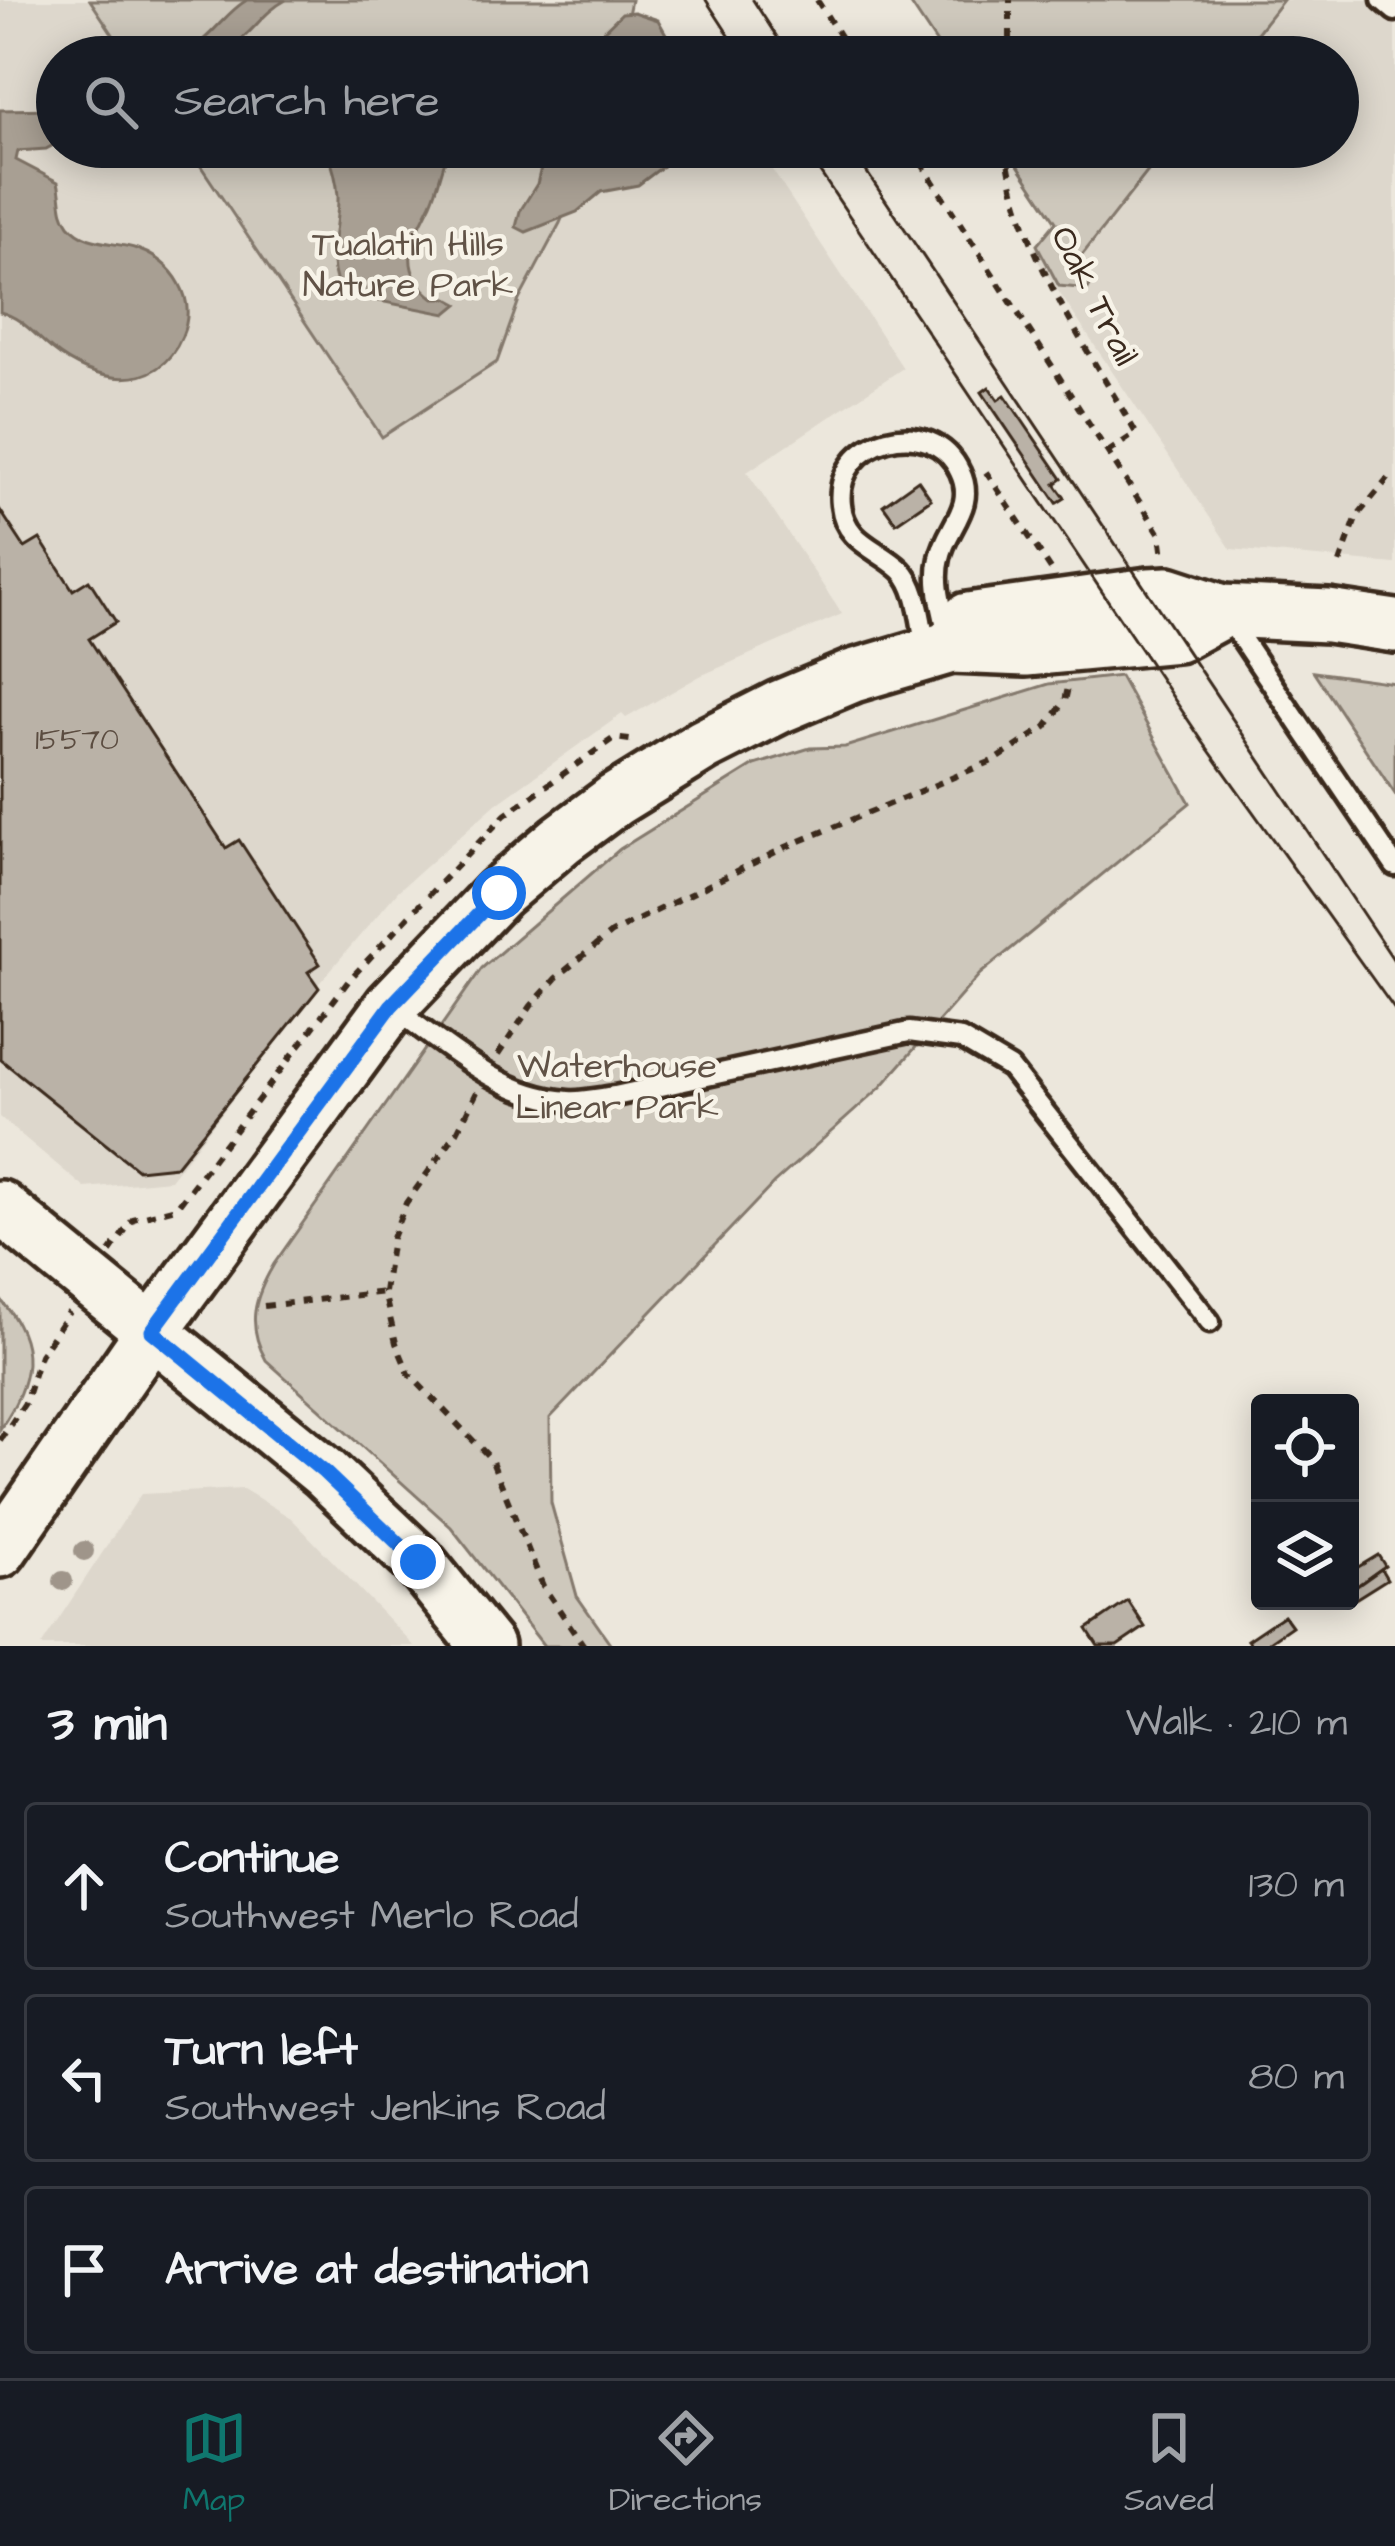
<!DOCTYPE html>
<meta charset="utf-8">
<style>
:root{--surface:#171b24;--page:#242831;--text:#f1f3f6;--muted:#9ea1a6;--line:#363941;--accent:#0f766e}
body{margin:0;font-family:"Architects Daughter",sans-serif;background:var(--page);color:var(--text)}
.controls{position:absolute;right:36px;bottom:36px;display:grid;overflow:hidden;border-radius:12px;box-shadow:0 6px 30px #0003}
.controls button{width:108px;height:108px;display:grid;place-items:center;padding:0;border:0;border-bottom:3px solid var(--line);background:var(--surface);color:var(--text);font:60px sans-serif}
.stop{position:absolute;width:36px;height:36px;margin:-27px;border:9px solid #1a73e8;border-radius:50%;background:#fff}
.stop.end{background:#1a73e8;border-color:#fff;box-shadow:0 3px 12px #0008}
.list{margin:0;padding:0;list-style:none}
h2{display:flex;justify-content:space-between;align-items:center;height:156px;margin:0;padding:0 48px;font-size:51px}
h2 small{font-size:39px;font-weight:400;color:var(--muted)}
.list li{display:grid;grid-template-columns:78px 1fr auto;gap:36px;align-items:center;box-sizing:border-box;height:168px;margin:0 24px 24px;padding:0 24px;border:3px solid var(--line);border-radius:12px}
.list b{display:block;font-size:45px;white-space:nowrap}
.list p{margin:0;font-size:39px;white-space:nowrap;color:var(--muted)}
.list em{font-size:39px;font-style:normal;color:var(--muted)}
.icon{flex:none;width:66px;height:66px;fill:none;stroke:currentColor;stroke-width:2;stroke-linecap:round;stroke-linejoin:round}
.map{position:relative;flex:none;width:1395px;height:1646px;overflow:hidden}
.search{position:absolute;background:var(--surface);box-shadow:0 6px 30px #0003;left:36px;right:36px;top:36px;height:132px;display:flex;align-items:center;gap:30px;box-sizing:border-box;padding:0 42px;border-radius:66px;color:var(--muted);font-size:45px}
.sheet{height:732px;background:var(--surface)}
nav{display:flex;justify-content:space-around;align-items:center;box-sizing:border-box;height:168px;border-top:3px solid var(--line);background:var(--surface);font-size:33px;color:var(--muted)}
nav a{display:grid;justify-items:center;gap:6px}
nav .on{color:var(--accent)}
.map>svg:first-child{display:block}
.built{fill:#ddd7cc}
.green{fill:#cec8bc;stroke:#84796d;stroke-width:3}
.water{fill:#a89f93;stroke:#7c7064;stroke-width:3}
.building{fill:#bab2a7;stroke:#3b2a1e;stroke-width:3}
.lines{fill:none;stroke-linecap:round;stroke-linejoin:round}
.lane-casing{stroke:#3b2a1e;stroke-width:27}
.secondary-casing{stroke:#3b2a1e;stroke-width:60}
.path{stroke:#3b2a1e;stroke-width:6;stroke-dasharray:9 9;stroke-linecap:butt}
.lane{stroke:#f7f3e8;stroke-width:18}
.secondary{stroke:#f7f3e8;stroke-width:51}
.tram{stroke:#3b2a1e;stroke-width:3}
.tree{fill:#9f958a}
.route{stroke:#1a73e8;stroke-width:15}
.labels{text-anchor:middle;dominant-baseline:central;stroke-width:9;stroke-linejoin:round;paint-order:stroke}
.number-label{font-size:30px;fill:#5b4c40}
.park-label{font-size:36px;fill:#605246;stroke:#f7f3e8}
.street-label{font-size:36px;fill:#3b2a1e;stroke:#f7f3e8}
</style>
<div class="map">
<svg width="1395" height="1646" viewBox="0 0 1395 1646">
<rect width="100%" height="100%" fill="#ece7dc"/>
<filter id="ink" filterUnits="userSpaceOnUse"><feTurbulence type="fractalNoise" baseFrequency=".00833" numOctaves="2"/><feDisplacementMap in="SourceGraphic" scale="24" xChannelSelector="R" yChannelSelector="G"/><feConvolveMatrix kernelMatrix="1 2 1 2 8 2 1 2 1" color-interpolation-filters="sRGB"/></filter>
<g filter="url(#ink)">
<g class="built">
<path d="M0 0H90L128 57H57V147H188L382 436 497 362 519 300 561 223 592 147H757L903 368 747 472 842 614 700 676 626 718 622 714 497 803 399 890 303 1002 288 1011 296 1017 170 1180 85 1188 0 1117Z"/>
<path d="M1240 0H1395V564L1231 549 1032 252 1118 147H1338V57H1193Z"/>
<path d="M243 1489 291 1518 414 1646H41L141 1494Z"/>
</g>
<g class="green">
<path d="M90 0H631L619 57H128Z"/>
<path d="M908 0H1283L1238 57H946Z"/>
<path d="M188 147H592L560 223 519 300 497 362 382 437Z"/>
<path d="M1006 147H1167L1075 264 1093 280 1088 289 1059 286 1037 245 1056 222Z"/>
<path d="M1314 672 1395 683V794Z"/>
<path d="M1120 676 1190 803 980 974 881 1087 774 1183 550 1418 551 1503 577 1596 612 1646H544L451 1527 266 1360C246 1324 254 1298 274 1264L482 968 620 849 755 765 810 748 845 747 1049 684Z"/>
<path d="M0 1299C40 1344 32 1382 0 1429Z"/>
</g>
<g class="water">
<path d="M247 0H286C265 11 254 30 236 44 205 68 152 57 115 57 136 46 161 59 184 51 209 43 224 13 247 0Z"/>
<path d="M634 12 658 20 679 57H572L577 46 590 44 622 13Z"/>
<path d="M57 109V143L46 149 18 151 16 160 58 182C62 197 59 212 69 225 86 246 115 241 137 249 174 262 198 299 182 336 157 396 94 383 52 349 34 335 23 318 0 312V110Z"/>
<path d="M326 147H450C442 165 439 186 431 203 414 238 394 268 434 298H447L458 304 446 314 343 294C323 265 339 229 338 196 337 179 332 163 326 147Z"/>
<path d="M546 147H674L662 167 638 185 601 192 577 212 526 232 516 227 520 211 537 184Z"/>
</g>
<g class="building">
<path d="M989 387 998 400 1005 395 1062 479 1055 484 1065 498 1057 503 982 392Z"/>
<path d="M918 480 931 499 896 523 883 505Z"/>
<path d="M0 510 25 548 40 539 73 590 89 580 116 622 89 639 226 848 239 840 320 964 308 972 319 988 176 1166 138 1170 0 1059Z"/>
<path d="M1378 1555 1385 1566 1353 1589 1350 1572Z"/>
<path d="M1381 1569 1387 1579 1352 1601 1350 1591Z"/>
<path d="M1128 1601 1145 1627 1117 1646H1098L1087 1629Z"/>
<path d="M1284 1615 1292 1626 1263 1646H1252L1247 1640Z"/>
</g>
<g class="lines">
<defs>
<g id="lane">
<path d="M1382 0 1395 11"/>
<path d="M1229 620 1395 866"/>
<path d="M926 648C921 625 919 587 901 570 878 548 845 543 841 505 833 438 932 410 960 472 977 507 946 527 940 558 934 582 942 607 947 631"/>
<path d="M395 1009C447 1046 500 1096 568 1101 583 1102 600 1098 615 1096L909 1032 961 1039 1010 1068 1210 1322"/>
</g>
<g id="secondary">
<path d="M951 647 968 619 1149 594 1168 593 1223 611 1328 616 1395 626"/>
<path d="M0 1207 324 1472 418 1561 487 1646"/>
<path d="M0 1551 152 1331 391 1006 499 893 561 840 615 800 704 745 779 707 853 676 951 647 1026 650 1177 636 1223 611"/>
</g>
</defs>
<use href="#lane" class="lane-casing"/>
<use href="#secondary" class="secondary-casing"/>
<g class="path">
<path d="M817 0 853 57"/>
<path d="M1010 57V0"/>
<path d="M911 147 1148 515 1160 534 1163 557"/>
<path d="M1006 147C1018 251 1085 344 1136 433L1108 452"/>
<path d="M986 472 1052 571"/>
<path d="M1340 563 1357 516 1392 474"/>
<path d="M498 1055 531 1006 556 978 611 933 786 847 997 759 1046 727 1065 701 1069 683"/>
<path d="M477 1092 457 1132 406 1203 392 1238 384 1292 396 1343 409 1374 491 1459 543 1586 584 1646"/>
<path d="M110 1252 133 1219 176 1208 350 979 423 901 505 815 614 738 637 741"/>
<path d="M264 1306 384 1292"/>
<path d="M0 1440 25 1403 40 1355 69 1312"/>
</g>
<use href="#lane" class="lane"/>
<use href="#secondary" class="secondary"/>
<g class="tram">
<path d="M706 0 743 57"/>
<path d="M753 0 790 57"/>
<path d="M803 147 1203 742 1395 1010"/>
<path d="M850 147 1395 962"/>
</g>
</g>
<g class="tree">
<circle cx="84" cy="1551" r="10"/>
<circle cx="63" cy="1581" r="10"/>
</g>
</g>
<g class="lines" filter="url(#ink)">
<path class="route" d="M418 1562 324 1472 152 1331 391 1006 499 893"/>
</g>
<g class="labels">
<g class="number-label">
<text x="77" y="740">15570</text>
</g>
<g class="park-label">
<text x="408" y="244">Tualatin Hills<tspan x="408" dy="41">Nature Park</tspan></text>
<text x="617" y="1066">Waterhouse<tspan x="617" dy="41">Linear Park</tspan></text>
</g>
<g class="street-label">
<text transform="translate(1094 296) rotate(63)">Oak Trail</text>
</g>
</g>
</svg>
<div class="controls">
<button><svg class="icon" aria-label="locate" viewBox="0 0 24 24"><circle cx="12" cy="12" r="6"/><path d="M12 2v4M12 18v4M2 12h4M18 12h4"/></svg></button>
<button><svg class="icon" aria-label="layers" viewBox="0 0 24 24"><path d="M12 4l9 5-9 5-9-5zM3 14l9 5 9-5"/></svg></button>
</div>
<div class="stop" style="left:499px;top:893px"></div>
<div class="stop end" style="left:418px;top:1562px"></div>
<div class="search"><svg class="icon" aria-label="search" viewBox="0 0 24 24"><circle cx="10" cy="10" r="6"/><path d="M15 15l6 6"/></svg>Search here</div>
</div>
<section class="sheet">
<h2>3 min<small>Walk · 210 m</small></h2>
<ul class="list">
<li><svg class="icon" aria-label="ahead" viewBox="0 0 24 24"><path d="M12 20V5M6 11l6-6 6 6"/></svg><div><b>Continue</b><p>Southwest Merlo Road</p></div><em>130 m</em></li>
<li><svg class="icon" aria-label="left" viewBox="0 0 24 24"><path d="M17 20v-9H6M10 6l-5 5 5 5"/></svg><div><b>Turn left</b><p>Southwest Jenkins Road</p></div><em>80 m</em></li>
<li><svg class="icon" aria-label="arrive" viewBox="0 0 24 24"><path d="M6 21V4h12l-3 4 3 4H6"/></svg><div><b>Arrive at destination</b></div></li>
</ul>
</section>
<nav>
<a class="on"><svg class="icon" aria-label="map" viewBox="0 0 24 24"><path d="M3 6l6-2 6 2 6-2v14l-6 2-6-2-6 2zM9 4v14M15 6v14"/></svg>Map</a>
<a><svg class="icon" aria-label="directions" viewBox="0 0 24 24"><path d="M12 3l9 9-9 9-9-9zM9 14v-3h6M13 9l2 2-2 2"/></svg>Directions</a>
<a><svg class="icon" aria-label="saved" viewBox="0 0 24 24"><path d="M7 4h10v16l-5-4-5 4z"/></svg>Saved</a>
</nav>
